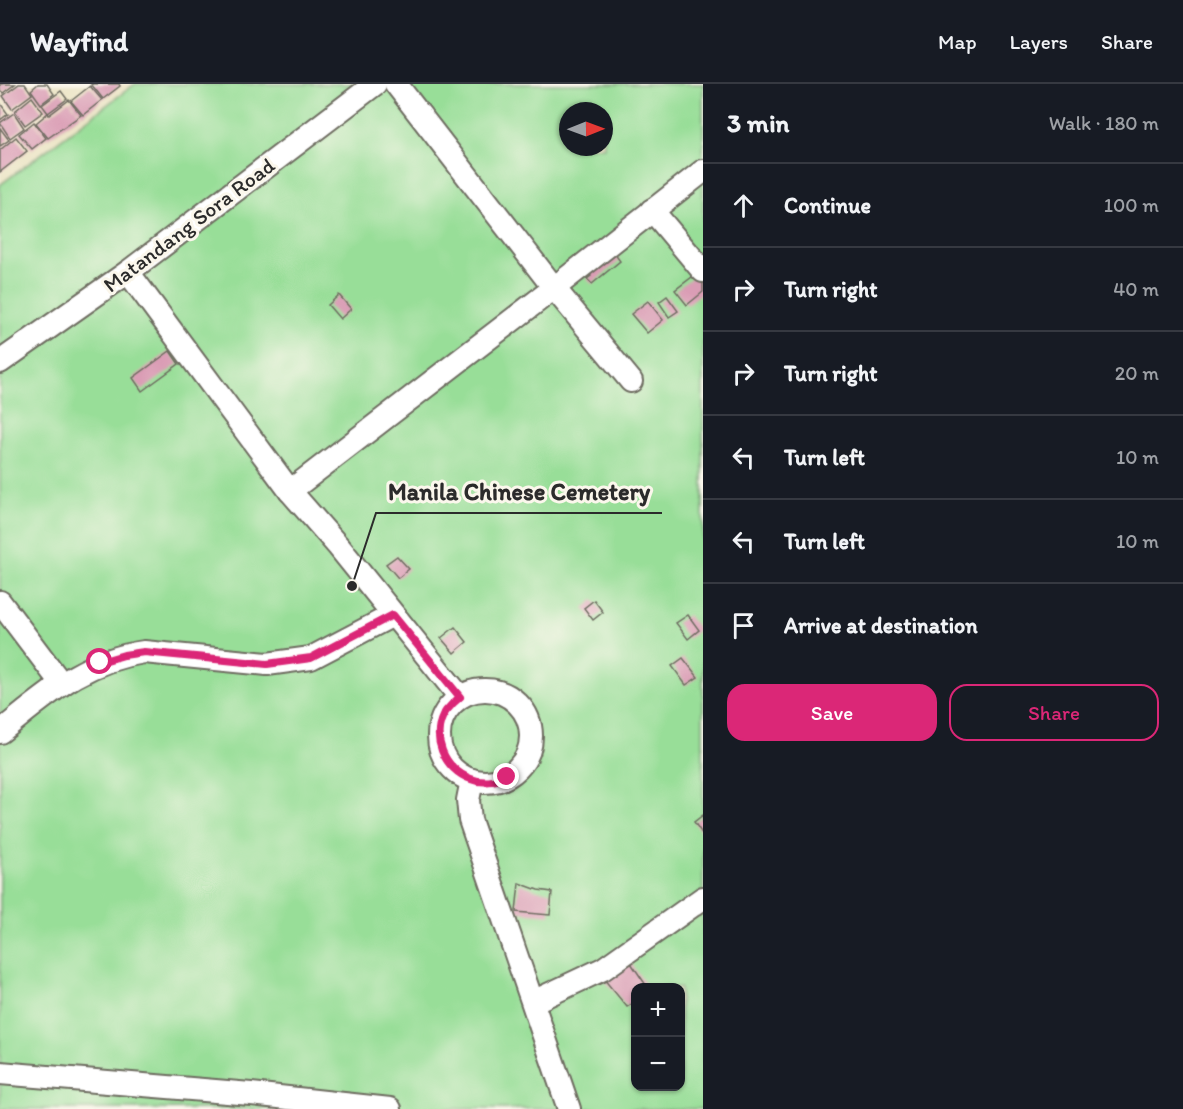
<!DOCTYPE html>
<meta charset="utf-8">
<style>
:root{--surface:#171b24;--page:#242831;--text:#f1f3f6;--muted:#9ea1a6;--line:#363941;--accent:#db2777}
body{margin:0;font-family:Itim,sans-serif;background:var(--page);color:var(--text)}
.controls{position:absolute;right:18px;bottom:18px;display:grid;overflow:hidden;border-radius:12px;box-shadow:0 2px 4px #0004}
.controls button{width:54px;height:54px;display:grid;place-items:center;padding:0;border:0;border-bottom:2px solid var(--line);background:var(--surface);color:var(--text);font:30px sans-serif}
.compass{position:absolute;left:559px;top:18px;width:54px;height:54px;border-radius:50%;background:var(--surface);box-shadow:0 2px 4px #0004;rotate:89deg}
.stop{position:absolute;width:18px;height:18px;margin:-14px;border:4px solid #db2777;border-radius:50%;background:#fff}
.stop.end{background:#db2777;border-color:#fff;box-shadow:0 2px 6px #0008}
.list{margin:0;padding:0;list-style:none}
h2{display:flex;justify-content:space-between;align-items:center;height:78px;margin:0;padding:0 24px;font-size:26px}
h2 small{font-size:20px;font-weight:400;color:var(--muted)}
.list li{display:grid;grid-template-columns:39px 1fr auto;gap:18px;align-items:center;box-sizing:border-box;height:84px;padding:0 24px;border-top:2px solid var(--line)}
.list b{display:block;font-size:22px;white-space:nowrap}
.list em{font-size:20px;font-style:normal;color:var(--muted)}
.actions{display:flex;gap:12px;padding:18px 24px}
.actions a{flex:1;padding:14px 0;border:2px solid var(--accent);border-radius:18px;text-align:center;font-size:21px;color:var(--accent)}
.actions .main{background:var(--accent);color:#fff}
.icon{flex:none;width:33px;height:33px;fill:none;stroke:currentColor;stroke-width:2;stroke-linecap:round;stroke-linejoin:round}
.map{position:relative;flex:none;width:703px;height:1025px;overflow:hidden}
header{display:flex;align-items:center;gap:36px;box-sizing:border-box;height:84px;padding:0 30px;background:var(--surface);border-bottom:2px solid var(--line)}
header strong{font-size:28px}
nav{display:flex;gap:33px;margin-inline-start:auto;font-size:21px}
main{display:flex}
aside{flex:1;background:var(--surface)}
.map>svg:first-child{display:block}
.green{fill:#98de98;stroke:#628462;stroke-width:1.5;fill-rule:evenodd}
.building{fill:#da9db5}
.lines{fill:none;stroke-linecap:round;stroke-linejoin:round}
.minor-casing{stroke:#6e6c61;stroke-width:26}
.minor{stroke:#fff;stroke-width:22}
.route{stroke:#db2777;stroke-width:8}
.labels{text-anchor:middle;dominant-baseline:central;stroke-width:6;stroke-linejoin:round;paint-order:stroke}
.street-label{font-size:22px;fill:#2b2b2b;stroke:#fbf7ec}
.leader{fill:none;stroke:#2b2b2b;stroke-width:2}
.callout-dot{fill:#2b2b2b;stroke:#fbf7ec;stroke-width:2}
.callout-label{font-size:24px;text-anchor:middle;font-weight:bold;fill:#2b2b2b;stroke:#fbf7ec;stroke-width:6;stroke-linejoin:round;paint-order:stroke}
</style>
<header>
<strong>Wayfind</strong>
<nav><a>Map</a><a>Layers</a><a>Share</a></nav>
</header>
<main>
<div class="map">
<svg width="703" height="1025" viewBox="0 0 703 1025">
<rect width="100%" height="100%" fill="#fbf7ec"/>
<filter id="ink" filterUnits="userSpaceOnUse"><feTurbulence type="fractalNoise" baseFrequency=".0167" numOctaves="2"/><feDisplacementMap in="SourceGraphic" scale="12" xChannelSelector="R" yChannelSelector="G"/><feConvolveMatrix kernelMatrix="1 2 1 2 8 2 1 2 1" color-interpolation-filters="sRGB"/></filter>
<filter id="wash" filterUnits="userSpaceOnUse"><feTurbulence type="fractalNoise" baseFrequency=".008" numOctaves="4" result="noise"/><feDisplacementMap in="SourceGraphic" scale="24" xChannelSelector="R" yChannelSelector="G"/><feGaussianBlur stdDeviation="1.35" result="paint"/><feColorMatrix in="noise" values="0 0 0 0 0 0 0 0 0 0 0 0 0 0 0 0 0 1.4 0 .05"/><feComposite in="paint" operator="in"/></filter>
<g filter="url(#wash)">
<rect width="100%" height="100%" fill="#ebe4c4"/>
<path class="green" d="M135 0H703V1025H0V101ZM568 27H604V63H568ZM636 904H680V1002H636Z"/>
<g id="blocks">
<g class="building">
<path d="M0 0H15L3 9 0 6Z"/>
<path d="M19 0H25L32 10 12 25 3 12Z"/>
<path d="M38 0H47L54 10 41 20 31 6Z"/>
<path d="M91 0H119L120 2 103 15Z"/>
<path d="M90 2 102 16 83 31 71 17Z"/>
<path d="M61 7 67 15 48 29 42 21Z"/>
<path d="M32 13 43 28 25 41 15 27Z"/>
<path d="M69 16 81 31 48 54 36 39 48 29 49 31Z"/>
<path d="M0 19 8 30 0 36Z"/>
<path d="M14 29 24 44 10 54 0 39Z"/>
<path d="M34 38 46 54 32 65 19 50Z"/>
<path d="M0 44 9 56 0 62Z"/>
<path d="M16 53 27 67 0 88V66Z"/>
<path d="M609 162 620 177 592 200 587 195 591 192 584 182Z"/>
<path d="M700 187 703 190V208L687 221 675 206Z"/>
<path d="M339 211 351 225 340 235 328 221Z"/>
<path d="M667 212 678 227 669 233 659 218Z"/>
<path d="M648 217 663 236 647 249 631 230Z"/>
<path d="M170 267 179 280 142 307 133 294Z"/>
<path d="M397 472 409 485 398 494 386 480Z"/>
<path d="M594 516 603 528 593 536 584 524Z"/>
<path d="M688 531 699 546 688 555 676 539Z"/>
<path d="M455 543 467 558 454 569 441 554Z"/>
<path d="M683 574 698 593 686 601 672 582Z"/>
<path d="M703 731V751L694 738Z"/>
<path d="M519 799 538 806 552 808 550 831 516 828Z"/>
<path d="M629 876 648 904H636V917L627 923 603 894Z"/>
</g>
</g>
</g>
<g filter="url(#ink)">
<use href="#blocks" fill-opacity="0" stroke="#6e6c61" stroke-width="1.5"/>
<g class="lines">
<defs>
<g id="minor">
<path d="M396 0 554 204 631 297"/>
<path d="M652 126 703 187"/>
<path d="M128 188 290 407 339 463 460 613"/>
<path d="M0 278 128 188 375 0"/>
<path d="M290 407 554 204 703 87"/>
<path d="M0 518 61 599"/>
<circle cx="485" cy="652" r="46"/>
<path d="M0 648C47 611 82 577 144 568L267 580 311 574 393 531"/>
<path d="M472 696 468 716 470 736 569 1025"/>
<path d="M533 918 603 885 703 814"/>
<path d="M0 989 251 1010 390 1025"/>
</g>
</defs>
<use href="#minor" class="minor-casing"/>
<use href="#minor" class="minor"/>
</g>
</g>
<g class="lines" filter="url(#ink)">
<path class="route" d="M100 578 124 571 144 568 267 580 311 574 393 531 460 613C455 617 450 622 446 627 429 651 444 686 471 695 483 700 495 697 507 693"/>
</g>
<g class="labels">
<g class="street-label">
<text transform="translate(189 141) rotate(-37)">Matandang Sora Road</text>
</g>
</g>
<path class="leader" d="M352 502L376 429H662"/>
<circle class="callout-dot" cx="352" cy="502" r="6"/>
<g class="callout-label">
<text x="519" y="416">Manila Chinese Cemetery</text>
</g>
</svg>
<div class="controls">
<button>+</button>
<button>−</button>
</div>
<svg class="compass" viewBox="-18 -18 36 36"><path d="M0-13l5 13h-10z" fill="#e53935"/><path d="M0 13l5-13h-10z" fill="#9ea1a6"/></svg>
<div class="stop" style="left:100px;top:578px"></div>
<div class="stop end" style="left:507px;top:693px"></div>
</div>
<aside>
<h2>3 min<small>Walk · 180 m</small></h2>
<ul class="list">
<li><svg class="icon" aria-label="ahead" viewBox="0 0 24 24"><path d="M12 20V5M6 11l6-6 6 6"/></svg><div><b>Continue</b></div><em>100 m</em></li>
<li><svg class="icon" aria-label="right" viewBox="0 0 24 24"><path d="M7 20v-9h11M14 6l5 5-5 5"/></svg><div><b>Turn right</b></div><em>40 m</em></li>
<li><svg class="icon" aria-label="right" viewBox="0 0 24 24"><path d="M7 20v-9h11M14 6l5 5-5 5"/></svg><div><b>Turn right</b></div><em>20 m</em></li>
<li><svg class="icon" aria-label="left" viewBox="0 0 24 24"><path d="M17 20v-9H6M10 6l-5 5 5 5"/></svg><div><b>Turn left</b></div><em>10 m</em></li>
<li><svg class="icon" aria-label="left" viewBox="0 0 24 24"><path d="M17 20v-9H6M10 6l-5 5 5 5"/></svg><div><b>Turn left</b></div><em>10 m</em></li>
<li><svg class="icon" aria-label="arrive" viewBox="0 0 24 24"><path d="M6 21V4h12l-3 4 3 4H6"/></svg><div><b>Arrive at destination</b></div></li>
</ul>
<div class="actions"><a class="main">Save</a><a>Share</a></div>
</aside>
</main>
